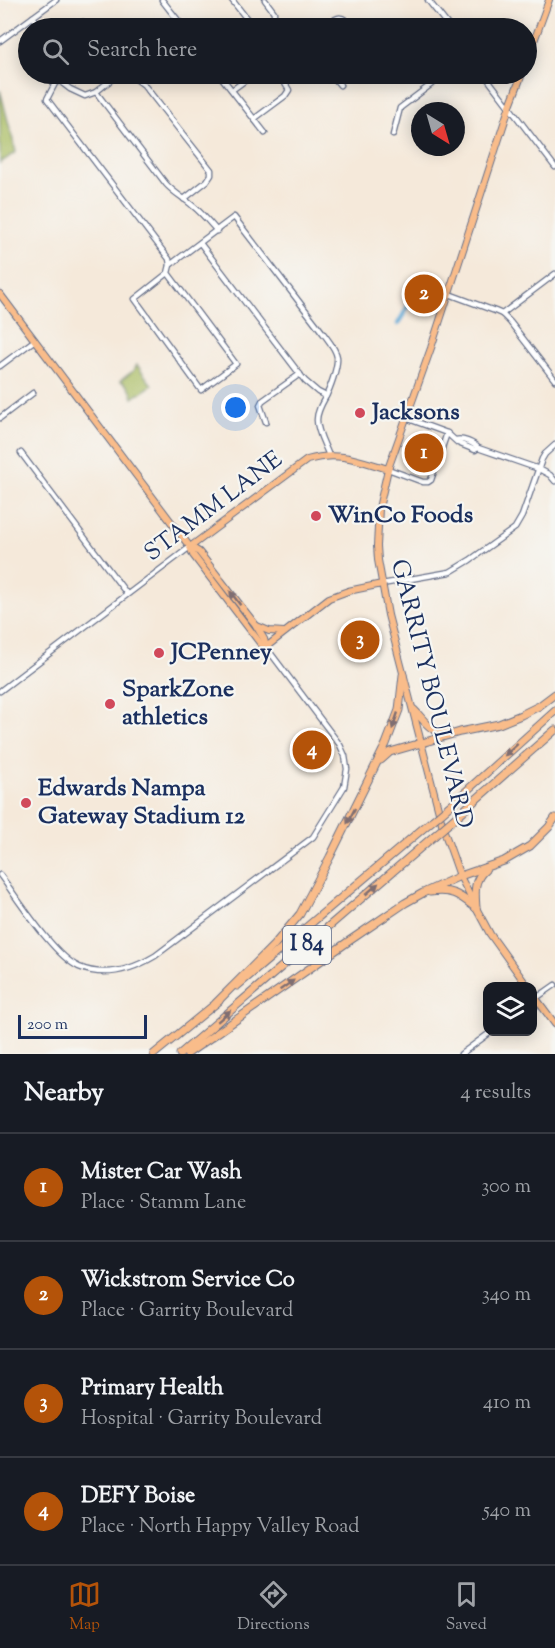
<!DOCTYPE html>
<meta charset="utf-8">
<style>
:root{--surface:#171b24;--page:#20242c;--text:#f1f3f6;--muted:#9ea1a6;--line:#363941;--accent:#b45309}
body{margin:0;font-family:"Sorts Mill Goudy",serif;background:var(--page);color:var(--text)}
.controls{position:absolute;right:18px;bottom:18px;display:grid;overflow:hidden;border-radius:12px;box-shadow:0 3px 15px #0003}
.controls button{width:54px;height:54px;display:grid;place-items:center;padding:0;border:0;border-bottom:2px solid var(--line);background:var(--surface);color:var(--text);font:30px sans-serif}
.compass{position:absolute;left:411px;top:102px;width:54px;height:54px;border-radius:50%;background:var(--surface);box-shadow:0 3px 15px #0003;rotate:143deg}
.scale{position:absolute;left:18px;bottom:15px;width:129px;box-sizing:border-box;padding-left:6px;border:3px solid #1b2f5e;border-top:0;font-size:16px;line-height:21px;white-space:nowrap;color:#1b2f5e;-webkit-text-stroke:4px #f6f6f2;paint-order:stroke}
.you{position:absolute;left:236px;top:408px;width:21px;height:21px;margin:-15px;border:4px solid #fff;border-radius:50%;background:#1a73e8;box-shadow:0 0 0 9px #1a73e833}
.badge{display:grid;place-items:center;width:39px;height:39px;border-radius:50%;background:var(--accent);color:#fff;font-size:20px;font-weight:700}
.pin{position:absolute;translate:-50% -50%;border:3px solid #fff;box-shadow:0 2px 6px #0006}
.list{margin:0;padding:0;list-style:none}
h2{display:flex;justify-content:space-between;align-items:center;height:78px;margin:0;padding:0 24px;font-size:26px}
h2 small{font-size:20px;font-weight:400;color:var(--muted)}
.list li{display:grid;grid-template-columns:39px 1fr auto;gap:18px;align-items:center;box-sizing:border-box;height:108px;padding:0 24px;border-top:2px solid var(--line)}
.list b{display:block;font-size:22px;white-space:nowrap}
.list p{margin:0;font-size:20px;white-space:nowrap;color:var(--muted)}
.list em{font-size:20px;font-style:normal;color:var(--muted)}
.icon{flex:none;width:33px;height:33px;fill:none;stroke:currentColor;stroke-width:2;stroke-linecap:round;stroke-linejoin:round}
.map{position:relative;flex:none;width:555px;height:1054px;overflow:hidden}
.search{position:absolute;background:var(--surface);box-shadow:0 3px 15px #0003;left:18px;right:18px;top:18px;height:66px;display:flex;align-items:center;gap:15px;box-sizing:border-box;padding:0 21px;border-radius:33px;color:var(--muted);font-size:22px}
.sheet{height:510px;background:var(--surface)}
nav{display:flex;justify-content:space-around;align-items:center;box-sizing:border-box;height:84px;border-top:2px solid var(--line);background:var(--surface);font-size:16px;color:var(--muted)}
nav a{display:grid;justify-items:center;gap:3px}
nav .on{color:var(--accent)}
.map>svg:first-child{display:block}
.green{fill:#a9bc61;stroke:#627660;stroke-width:1.5}
.lines{fill:none;stroke-linecap:round;stroke-linejoin:round}
.canal{stroke:#5da9d6;stroke-width:4.5}
.minor-casing{stroke:#677089;stroke-width:7}
.major-casing{stroke:#677089;stroke-width:8}
.highway-casing{stroke:#677089;stroke-width:9}
.minor{stroke:#fff;stroke-width:4.5}
.major{stroke:#f9bc8a;stroke-width:6}
.highway{stroke:#f9bc8a;stroke-width:7}
.highway-bridge-casing{stroke:#677089;stroke-width:9;stroke-linecap:butt}
.highway-bridge{stroke:#f9bc8a;stroke-width:7}
.oneway{fill:#7f6e72}
.poi-dot{fill:#d1495b;stroke:#f6f6f2;stroke-width:2}
.labels{text-anchor:middle;dominant-baseline:central;stroke-width:4.5;stroke-linejoin:round;paint-order:stroke}
.shield{fill:#f6f6f2;stroke:#5d6b8a;stroke-width:1.5}
.shield-label{font-size:22px;font-weight:bold;fill:#1b2f5e}
.poi-label{font-size:24px;font-weight:bold;fill:#1b2f5e;stroke:#f6f6f2;text-anchor:start}
.street-label{font-size:24px;fill:#1b2f5e;stroke:#f6f6f2}
</style>
<div class="map">
<svg width="555" height="1054" viewBox="0 0 555 1054">
<rect width="100%" height="100%" fill="#f6f6f2"/>
<filter id="ink" filterUnits="userSpaceOnUse"><feTurbulence type="fractalNoise" baseFrequency=".0167" numOctaves="2"/><feDisplacementMap in="SourceGraphic" scale="12" xChannelSelector="R" yChannelSelector="G"/><feConvolveMatrix kernelMatrix="1 2 1 2 8 2 1 2 1" color-interpolation-filters="sRGB"/></filter>
<filter id="wash" filterUnits="userSpaceOnUse"><feTurbulence type="fractalNoise" baseFrequency=".008" numOctaves="4" result="noise"/><feDisplacementMap in="SourceGraphic" scale="24" xChannelSelector="R" yChannelSelector="G"/><feGaussianBlur stdDeviation="1.35" result="paint"/><feColorMatrix in="noise" values="0 0 0 0 0 0 0 0 0 0 0 0 0 0 0 0 0 1.4 0 .05"/><feComposite in="paint" operator="in"/></filter>
<g filter="url(#wash)">
<rect width="100%" height="100%" fill="#f5e9da"/>
<g class="green">
<path d="M0 90 16 152 0 163Z"/>
<path d="M137 365 152 385 133 398C132 391 127 383 120 381L133 371Z"/>
</g>
<g class="lines">
<path class="canal" d="M398 324 423 279"/>
</g>
</g>
<g filter="url(#ink)">
<g class="lines">
<defs>
<g id="minor">
<path d="M162 0 184 28"/>
<path d="M232 0 254 28"/>
<path d="M428 0 450 28"/>
<path d="M33 17 42 28"/>
<path d="M72 28 83 22 91 28"/>
<path d="M263 28 274 18V12L265 0"/>
<path d="M322 28C336 18 341 11 353 28"/>
<path d="M0 41 56 0"/>
<path d="M60 74 47 99 169 259 170 265"/>
<path d="M129 74 144 85 211 170V175L207 181 184 199"/>
<path d="M219 74 265 133"/>
<path d="M331 74 340 85"/>
<path d="M484 74 555 167"/>
<path d="M57 79 70 89 85 96 96 92 118 74"/>
<path d="M232 90 254 74"/>
<path d="M96 92 166 184C174 193 184 198 193 206 202 213 209 222 217 231"/>
<path d="M254 119 285 96 289 90 279 74"/>
<path d="M393 135 400 108 445 74"/>
<path d="M200 243 305 381 318 392 326 396"/>
<path d="M168 273 236 364 201 390 135 299 168 273 170 265 234 217 323 333C328 340 336 349 337 357 338 367 330 389 325 398 321 405 317 412 317 420 317 432 325 445 329 456"/>
<path d="M449 294 495 311 502 314 510 322 555 380"/>
<path d="M502 314 555 274"/>
<path d="M0 366 35 340"/>
<path d="M0 418 33 393"/>
<path d="M406 418 447 433 458 443 475 450 478 448"/>
<path d="M266 422 260 405 262 401 300 374"/>
<path d="M456 440C462 438 474 443 478 448L539 469 550 475 555 481"/>
<path d="M21 453 127 594"/>
<path d="M388 469 423 482H428L431 480 447 433"/>
<path d="M382 584 450 572 470 560 508 533 515 528 522 516 542 459 545 454 555 445"/>
<path d="M0 691 190 547"/>
<path d="M0 875C18 899 53 955 79 967 105 978 133 969 155 956L313 837 344 787 347 769 345 756 340 745 266 647"/>
<path d="M532 1001 555 985"/>
<path d="M461 1054 491 1032"/>
</g>
<g id="major">
<path d="M526 63 549 0"/>
<path d="M522 74 509 108 431 348 388 469 379 508 377 546 378 560 388 615 444 831 460 876 476 908 490 934 528 987"/>
<path d="M0 294 190 547 193 555 260 643 266 647"/>
<path d="M190 547 307 460C338 451 358 460 388 469"/>
<path d="M191 547 199 552 230 592 255 624 264 639 266 647"/>
<path d="M257 626 269 631 284 632"/>
<path d="M266 647 329 598 348 591 382 584"/>
<path d="M532 993 555 1024"/>
</g>
<g id="highway">
<path d="M414 710C426 722 430 733 449 732"/>
<path d="M381 760 390 752 460 732 499 724 521 715 539 706 555 694"/>
<path d="M453 803 555 711"/>
<path d="M455 818 555 730"/>
<path d="M430 892C453 889 459 895 476 908"/>
<path d="M476 908C475 893 473 880 485 870"/>
<path d="M237 986 433 820"/>
<path d="M216 1003 274 945 300 914 330 857 386 744 399 710 403 675"/>
<path d="M154 1054 219 1001"/>
<path d="M180 1054 434 836"/>
<path d="M187 1054 349 941 405 903 423 893 460 876 504 861 530 846 549 827 555 818"/>
</g>
</defs>
<use href="#minor" class="minor-casing"/>
<use href="#major" class="major-casing"/>
<use href="#highway" class="highway-casing"/>
<use href="#minor" class="minor"/>
<use href="#major" class="major"/>
<use href="#highway" class="highway"/>
<defs>
<g id="highway-bridge">
<path d="M433 820 453 803"/>
<path d="M434 836 455 818"/>
</g>
</defs>
<use href="#highway-bridge" class="highway-bridge-casing"/>
<use href="#highway-bridge" class="highway-bridge"/>
</g>
<defs><path id="oneway-solid" d="M-6-.8H1V-3.2L6.5 0L1 3.2V.8H-6Z" transform="scale(1.5)"/></defs>
<g class="oneway">
<use href="#oneway-solid" transform="translate(235 598) rotate(-127)"/>
<use href="#oneway-solid" transform="translate(395 721) rotate(109)"/>
<use href="#oneway-solid" transform="translate(511 750) rotate(138)"/>
<use href="#oneway-solid" transform="translate(351 816) rotate(117)"/>
<use href="#oneway-solid" transform="translate(372 889) rotate(-41)"/>
<use href="#oneway-solid" transform="translate(287 985) rotate(-35)"/>
<use href="#oneway-solid" transform="translate(224 1016) rotate(-41)"/>
</g>
</g>
<g class="poi-dot">
<circle cx="360" cy="413" r="6"/>
<circle cx="316" cy="516" r="6"/>
<circle cx="159" cy="653" r="6"/>
<circle cx="110" cy="704" r="6"/>
<circle cx="26" cy="803" r="6"/>
</g>
<g class="labels">
<rect class="shield" x="283" y="926" width="48" height="38" rx="4.5"/>
<g class="shield-label">
<text x="307" y="945">I 84</text>
</g>
<g class="poi-label">
<text x="372" y="413">Jacksons</text>
<text x="328" y="516">WinCo Foods</text>
<text x="171" y="653">JCPenney</text>
<text x="122" y="690">SparkZone<tspan x="122" dy="28">athletics</tspan></text>
<text x="38" y="789">Edwards Nampa<tspan x="38" dy="28">Gateway Stadium 12</tspan></text>
</g>
<g class="street-label">
<text transform="translate(214 507) rotate(-37)">STAMM LANE</text>
<text transform="translate(431 694) rotate(76)">GARRITY BOULEVARD</text>
</g>
</g>
</svg>
<div class="controls">
<button><svg class="icon" aria-label="layers" viewBox="0 0 24 24"><path d="M12 4l9 5-9 5-9-5zM3 14l9 5 9-5"/></svg></button>
</div>
<svg class="compass" viewBox="-18 -18 36 36"><path d="M0-13l5 13h-10z" fill="#e53935"/><path d="M0 13l5-13h-10z" fill="#9ea1a6"/></svg>
<div class="scale">200 m</div>
<div class="you"></div>
<div class="pin badge" style="left:424px;top:453px">1</div>
<div class="pin badge" style="left:424px;top:294px">2</div>
<div class="pin badge" style="left:360px;top:640px">3</div>
<div class="pin badge" style="left:312px;top:750px">4</div>
<div class="search"><svg class="icon" aria-label="search" viewBox="0 0 24 24"><circle cx="10" cy="10" r="6"/><path d="M15 15l6 6"/></svg>Search here</div>
</div>
<section class="sheet">
<h2>Nearby<small>4 results</small></h2>
<ul class="list">
<li><span class="badge">1</span><div><b>Mister Car Wash</b><p>Place · Stamm Lane</p></div><em>300 m</em></li>
<li><span class="badge">2</span><div><b>Wickstrom Service Co</b><p>Place · Garrity Boulevard</p></div><em>340 m</em></li>
<li><span class="badge">3</span><div><b>Primary Health</b><p>Hospital · Garrity Boulevard</p></div><em>410 m</em></li>
<li><span class="badge">4</span><div><b>DEFY Boise</b><p>Place · North Happy Valley Road</p></div><em>540 m</em></li>
</ul>
</section>
<nav>
<a class="on"><svg class="icon" aria-label="map" viewBox="0 0 24 24"><path d="M3 6l6-2 6 2 6-2v14l-6 2-6-2-6 2zM9 4v14M15 6v14"/></svg>Map</a>
<a><svg class="icon" aria-label="directions" viewBox="0 0 24 24"><path d="M12 3l9 9-9 9-9-9zM9 14v-3h6M13 9l2 2-2 2"/></svg>Directions</a>
<a><svg class="icon" aria-label="saved" viewBox="0 0 24 24"><path d="M7 4h10v16l-5-4-5 4z"/></svg>Saved</a>
</nav>
